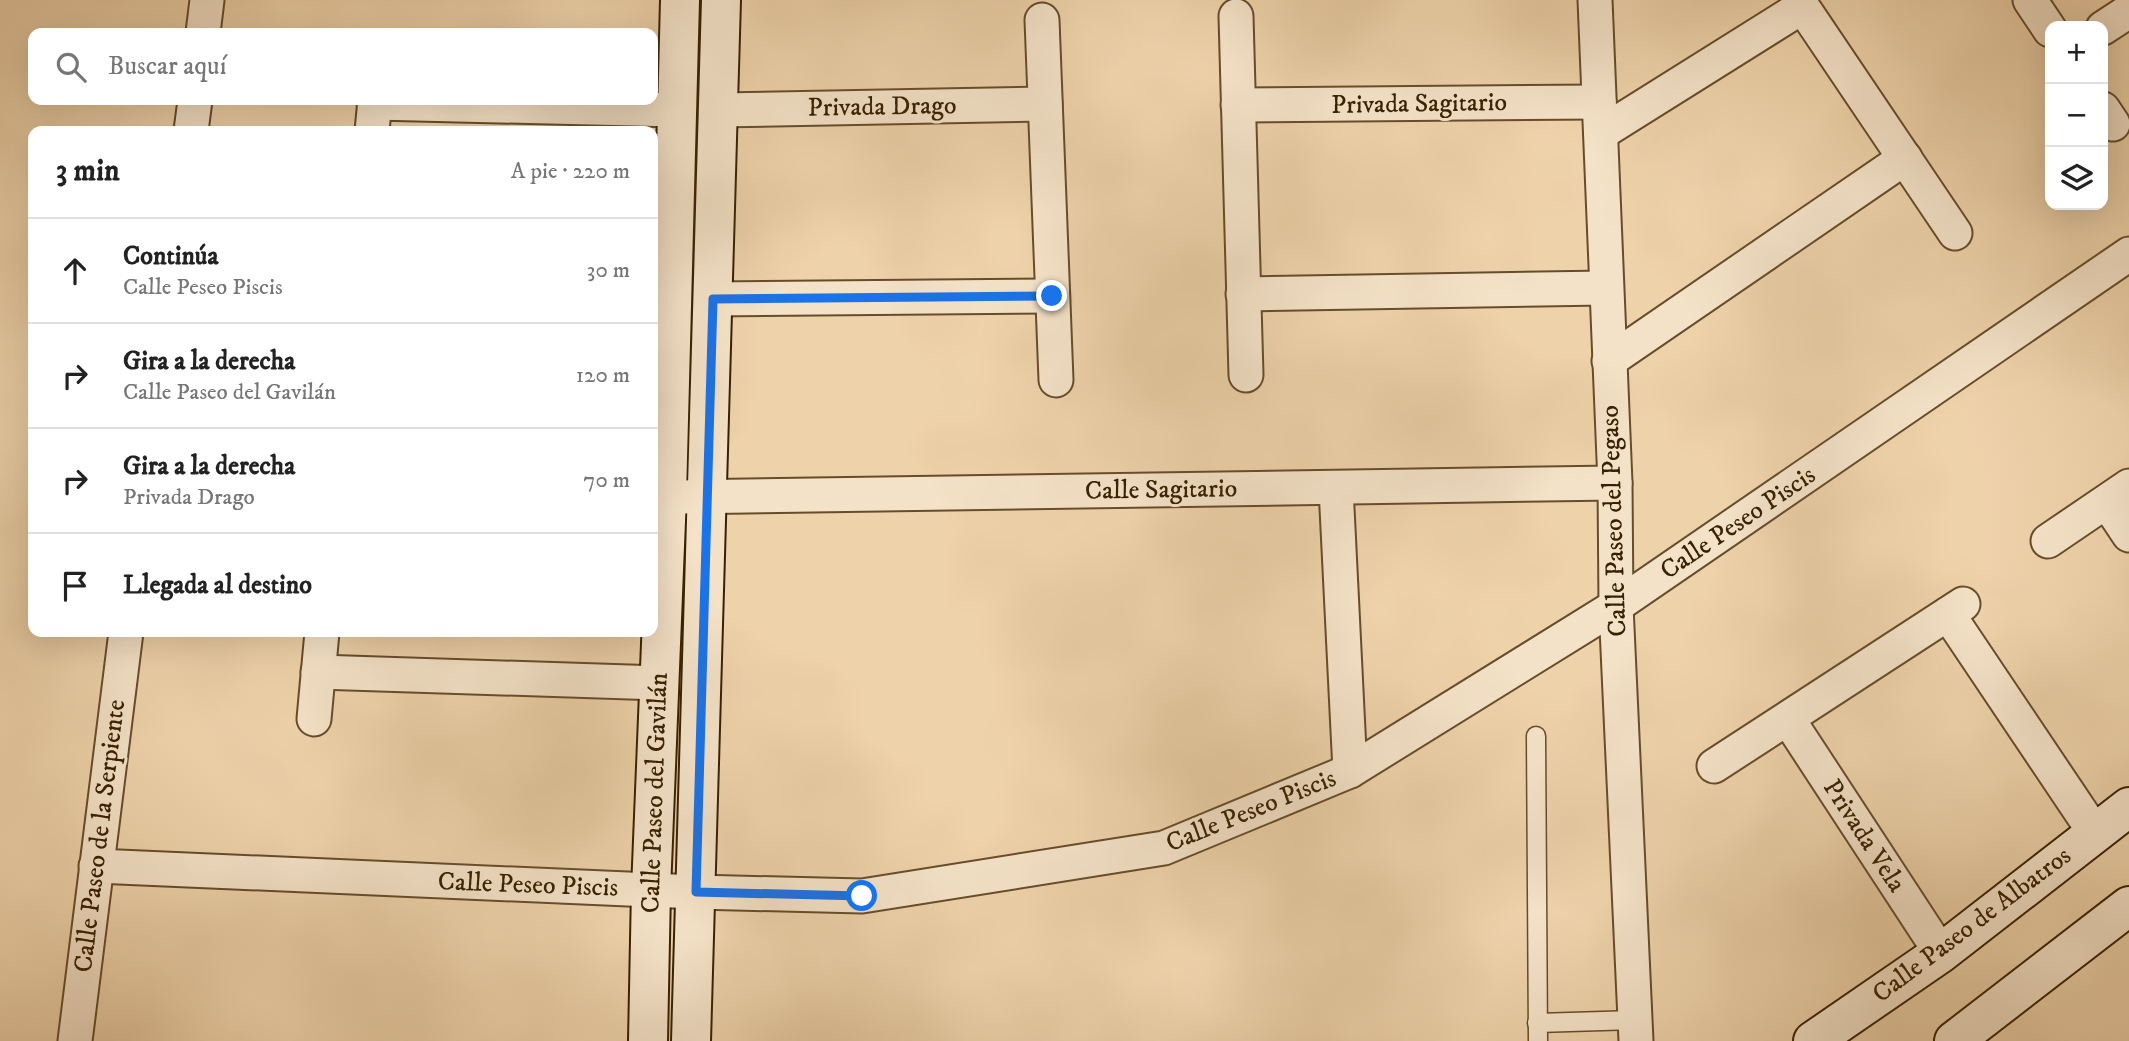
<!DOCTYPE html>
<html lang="es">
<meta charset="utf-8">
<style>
:root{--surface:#fff;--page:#f2f2f2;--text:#222;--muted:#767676;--line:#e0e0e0}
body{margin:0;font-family:"IM FELL DW Pica",serif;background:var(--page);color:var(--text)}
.controls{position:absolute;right:21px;top:21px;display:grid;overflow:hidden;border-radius:14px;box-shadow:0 7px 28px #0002}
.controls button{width:63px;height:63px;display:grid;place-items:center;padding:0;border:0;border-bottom:2px solid var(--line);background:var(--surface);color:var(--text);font:35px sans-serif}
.stop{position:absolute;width:21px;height:21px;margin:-16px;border:5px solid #1a73e8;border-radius:50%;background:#fff}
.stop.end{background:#1a73e8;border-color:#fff;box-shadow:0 2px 7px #0008}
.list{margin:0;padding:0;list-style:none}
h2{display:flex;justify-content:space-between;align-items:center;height:91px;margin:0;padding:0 28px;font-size:30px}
h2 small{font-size:23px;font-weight:400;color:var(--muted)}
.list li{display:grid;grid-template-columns:46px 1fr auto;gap:21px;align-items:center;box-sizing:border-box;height:105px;padding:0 28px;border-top:2px solid var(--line)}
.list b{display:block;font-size:26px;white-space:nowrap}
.list p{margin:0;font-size:23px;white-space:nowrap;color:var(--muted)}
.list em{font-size:23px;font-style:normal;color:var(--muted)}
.icon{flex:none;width:38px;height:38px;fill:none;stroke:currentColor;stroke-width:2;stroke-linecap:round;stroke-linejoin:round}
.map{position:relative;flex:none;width:2129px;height:1041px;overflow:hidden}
.search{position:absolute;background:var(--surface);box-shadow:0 7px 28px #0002;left:28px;top:28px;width:630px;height:77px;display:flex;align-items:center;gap:18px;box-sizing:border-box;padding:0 24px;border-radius:14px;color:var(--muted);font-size:26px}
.panel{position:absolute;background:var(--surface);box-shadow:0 7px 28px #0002;left:28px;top:126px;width:630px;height:511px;border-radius:14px}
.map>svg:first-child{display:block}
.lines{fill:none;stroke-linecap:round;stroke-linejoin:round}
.lane-casing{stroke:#664d2a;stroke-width:21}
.street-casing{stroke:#664d2a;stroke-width:37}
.secondary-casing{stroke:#382100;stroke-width:42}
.lane{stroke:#f4e2c8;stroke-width:18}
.street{stroke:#f4e2c8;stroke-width:33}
.secondary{stroke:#f4e2c8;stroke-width:38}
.route{stroke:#1a73e8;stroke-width:9}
.labels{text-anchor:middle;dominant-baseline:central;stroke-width:6;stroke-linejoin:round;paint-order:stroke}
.street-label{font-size:26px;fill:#382100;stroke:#f4e2c8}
</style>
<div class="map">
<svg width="2129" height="1041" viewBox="0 0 2129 1041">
<rect width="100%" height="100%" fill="#eed2aa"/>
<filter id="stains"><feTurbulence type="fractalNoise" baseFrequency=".00286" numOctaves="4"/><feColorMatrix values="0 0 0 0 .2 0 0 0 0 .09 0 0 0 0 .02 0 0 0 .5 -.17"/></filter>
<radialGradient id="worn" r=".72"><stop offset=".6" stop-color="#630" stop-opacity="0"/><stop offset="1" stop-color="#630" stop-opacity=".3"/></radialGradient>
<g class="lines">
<defs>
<g id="lane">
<path d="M1536 736 1538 1041"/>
<path d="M1537 1023 1635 1020"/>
</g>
<g id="street">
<path d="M1595 0 1615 483 1616 606 1636 1041"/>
<path d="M1798 0 1955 233"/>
<path d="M2030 0 2050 30"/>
<path d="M1236 16 1246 375"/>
<path d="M1042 20 1056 380"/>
<path d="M2103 28 2129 11"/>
<path d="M203 33 207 0"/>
<path d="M374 103 677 110"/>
<path d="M1238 105 1599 102"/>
<path d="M2103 109 2113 124"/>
<path d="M718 110 1045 104"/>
<path d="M191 131 195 100"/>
<path d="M372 131 375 100"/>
<path d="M1601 133 1802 7"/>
<path d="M1243 294 1605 288"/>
<path d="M713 299 1052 296"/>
<path d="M1609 361 1905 158"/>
<path d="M1336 488 1350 771"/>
<path d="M680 497 1615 483"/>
<path d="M2107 502 2129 535"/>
<path d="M2048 541 2129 486"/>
<path d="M1948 614 2095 833"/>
<path d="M318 672 660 683"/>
<path d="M314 719 322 632"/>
<path d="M1788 719 1941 953"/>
<path d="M1714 766 1963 604"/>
<path d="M96 866 696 892 862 896 1164 848 1350 771 1616 606 2129 254"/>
<path d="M75 1041 126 632"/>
</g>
<g id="secondary">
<path d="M648 1041 651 890 667 496 680 0"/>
<path d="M691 1041 721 0"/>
<path d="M1813 1041 1941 953 2129 807"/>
<path d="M1954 1041 2129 906"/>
</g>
</defs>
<use href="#lane" class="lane-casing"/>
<use href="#street" class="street-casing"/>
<use href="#secondary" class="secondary-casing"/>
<use href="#lane" class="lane"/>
<use href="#street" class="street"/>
<use href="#secondary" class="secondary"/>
</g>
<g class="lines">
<path class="route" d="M862 896 696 892 713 299 1052 296"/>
</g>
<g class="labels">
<g class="street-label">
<text transform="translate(1419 104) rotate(-1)">Privada Sagitario</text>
<text transform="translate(882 107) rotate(-1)">Privada Drago</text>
<text transform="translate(1161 490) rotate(-1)">Calle Sagitario</text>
<text transform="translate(1614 521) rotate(-92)">Calle Paseo del Pegaso</text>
<text transform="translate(1738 523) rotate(-34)">Calle Peseo Piscis</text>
<text transform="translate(655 793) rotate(-88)">Calle Paseo del Gavilán</text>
<text transform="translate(1251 811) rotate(-22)">Calle Peseo Piscis</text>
<text transform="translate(100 836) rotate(-83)">Calle Paseo de la Serpiente</text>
<text transform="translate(1864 836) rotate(57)">Privada Vela</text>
<text transform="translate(528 885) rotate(2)">Calle Peseo Piscis</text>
<text transform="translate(1972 925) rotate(-37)">Calle Paseo de Albatros</text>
</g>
</g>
<rect width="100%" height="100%" filter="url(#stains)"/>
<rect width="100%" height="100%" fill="url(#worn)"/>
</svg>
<div class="controls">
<button>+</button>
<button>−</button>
<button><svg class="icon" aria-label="layers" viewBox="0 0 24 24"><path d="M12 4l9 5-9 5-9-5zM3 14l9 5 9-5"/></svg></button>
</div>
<div class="stop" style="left:862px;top:896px"></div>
<div class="stop end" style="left:1052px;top:296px"></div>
<div class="search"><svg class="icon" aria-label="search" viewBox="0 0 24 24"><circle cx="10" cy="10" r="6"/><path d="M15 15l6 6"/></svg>Buscar aquí</div>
<section class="panel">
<h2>3 min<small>A pie · 220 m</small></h2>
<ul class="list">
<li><svg class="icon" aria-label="ahead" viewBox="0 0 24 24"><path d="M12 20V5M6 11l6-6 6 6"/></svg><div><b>Continúa</b><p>Calle Peseo Piscis</p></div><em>30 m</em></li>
<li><svg class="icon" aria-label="right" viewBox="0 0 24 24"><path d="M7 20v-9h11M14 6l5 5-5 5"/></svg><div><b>Gira a la derecha</b><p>Calle Paseo del Gavilán</p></div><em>120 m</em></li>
<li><svg class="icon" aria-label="right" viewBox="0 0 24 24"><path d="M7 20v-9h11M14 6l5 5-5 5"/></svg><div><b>Gira a la derecha</b><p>Privada Drago</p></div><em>70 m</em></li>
<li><svg class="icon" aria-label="arrive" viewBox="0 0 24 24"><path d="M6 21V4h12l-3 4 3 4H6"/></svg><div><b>Llegada al destino</b></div></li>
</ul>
</section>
</div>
